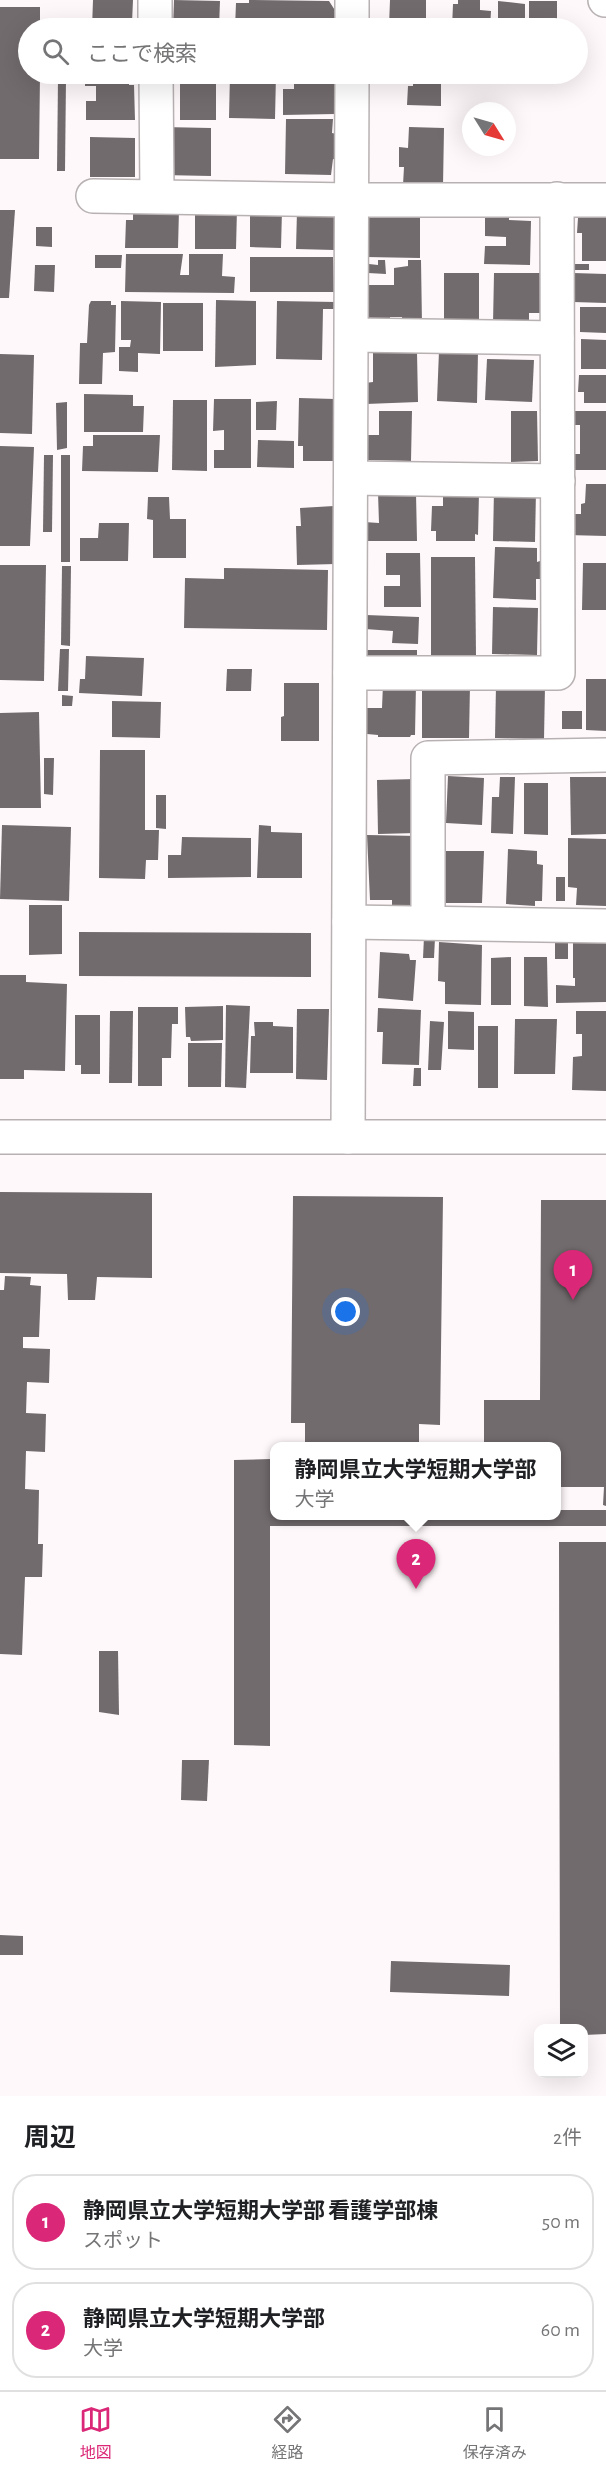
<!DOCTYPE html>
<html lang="ja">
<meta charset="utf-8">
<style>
:root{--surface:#fff;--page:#f6f6f6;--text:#202124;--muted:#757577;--line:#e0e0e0;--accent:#db2777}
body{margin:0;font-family:"Alegreya Sans","Noto Sans JP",sans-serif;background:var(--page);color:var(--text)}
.controls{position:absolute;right:18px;bottom:18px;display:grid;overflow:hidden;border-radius:12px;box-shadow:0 6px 24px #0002}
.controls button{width:54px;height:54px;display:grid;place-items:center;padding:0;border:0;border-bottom:2px solid var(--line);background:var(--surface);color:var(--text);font:30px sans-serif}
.compass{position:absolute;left:462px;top:102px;width:54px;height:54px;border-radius:50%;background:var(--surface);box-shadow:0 6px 24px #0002;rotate:127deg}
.you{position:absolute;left:346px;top:1312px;width:21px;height:21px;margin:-15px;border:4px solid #fff;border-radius:50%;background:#1a73e8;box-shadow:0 0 0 9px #1a73e833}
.badge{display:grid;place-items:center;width:39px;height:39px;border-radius:50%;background:var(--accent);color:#fff;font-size:20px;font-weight:700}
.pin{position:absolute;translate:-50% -50px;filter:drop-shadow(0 2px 3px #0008)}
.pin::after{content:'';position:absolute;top:32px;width:21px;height:18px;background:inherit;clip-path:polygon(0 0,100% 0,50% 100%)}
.popup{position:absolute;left:270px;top:1442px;width:291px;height:78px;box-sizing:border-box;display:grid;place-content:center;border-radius:12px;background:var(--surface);filter:drop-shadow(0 2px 4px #0005);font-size:20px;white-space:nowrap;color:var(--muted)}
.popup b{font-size:22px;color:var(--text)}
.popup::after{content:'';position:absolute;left:50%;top:100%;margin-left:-12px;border:12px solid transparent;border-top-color:var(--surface)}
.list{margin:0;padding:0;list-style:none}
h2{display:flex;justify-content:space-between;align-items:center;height:78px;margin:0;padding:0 24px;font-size:26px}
h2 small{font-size:20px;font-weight:400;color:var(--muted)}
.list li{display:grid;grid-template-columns:39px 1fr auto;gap:18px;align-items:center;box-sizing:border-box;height:96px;margin:0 12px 12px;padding:0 12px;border:2px solid var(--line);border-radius:24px}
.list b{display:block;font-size:22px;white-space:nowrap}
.list p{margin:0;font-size:20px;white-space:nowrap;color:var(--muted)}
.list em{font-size:20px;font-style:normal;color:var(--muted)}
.icon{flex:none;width:33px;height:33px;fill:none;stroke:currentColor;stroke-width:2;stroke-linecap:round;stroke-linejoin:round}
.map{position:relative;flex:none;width:606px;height:2096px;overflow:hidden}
.search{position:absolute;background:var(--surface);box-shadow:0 6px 24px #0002;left:18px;right:18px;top:18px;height:66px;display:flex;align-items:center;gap:15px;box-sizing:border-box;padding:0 21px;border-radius:33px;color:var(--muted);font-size:22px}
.sheet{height:294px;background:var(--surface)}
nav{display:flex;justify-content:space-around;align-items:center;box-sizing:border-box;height:84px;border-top:2px solid var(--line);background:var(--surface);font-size:16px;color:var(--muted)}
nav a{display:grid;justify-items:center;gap:3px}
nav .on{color:var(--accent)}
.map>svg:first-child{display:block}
.building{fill:#726b6d}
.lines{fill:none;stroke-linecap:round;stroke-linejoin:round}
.minor-casing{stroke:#b8b1b2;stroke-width:36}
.minor{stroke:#fff;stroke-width:33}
</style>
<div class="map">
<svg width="606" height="2096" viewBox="0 0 606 2096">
<rect width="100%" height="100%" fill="#fff8fa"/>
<g class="building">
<path d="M93 0H133L132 23H137V28H92Z"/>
<path d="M174 0 220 1 219 28H173Z"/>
<path d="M249 0 329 1 338 15V28H235L236 3H249Z"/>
<path d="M390 0H426V28H383L384 26H389Z"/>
<path d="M458 0H480V10L491 11 490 28H452L453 4H458Z"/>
<path d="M498 1 525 4V28H498Z"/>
<rect x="529" y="1" width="28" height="27"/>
<path d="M0 7H40V28H28V74H40L39 159H0Z"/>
<path d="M85 74H129V85H134L135 120H86V101H96V86H85Z"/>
<rect x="180" y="74" width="36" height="46"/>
<path d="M230 74H276L275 119 229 118Z"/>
<path d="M294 74H335V114L283 115V89H294Z"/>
<path d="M413 74H441V106L407 105 408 86H413Z"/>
<path d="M58 78H66L65 171H57Z"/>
<path d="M286 119H333L332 133 337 134V160L333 159 331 175 285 174Z"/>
<path d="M163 127 211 128V176L162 175Z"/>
<path d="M409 127 444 128 443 186 403 185 404 167H399V147L408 148Z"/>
<path d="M90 137 135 138V177H90Z"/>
<path d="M195 209H237L236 249H195Z"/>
<path d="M250 209 282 210 281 248 250 247Z"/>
<path d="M0 210H15L9 298H0Z"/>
<path d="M133 210H179L178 248H125L126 220H133Z"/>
<path d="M334 210V250L296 249 297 211Z"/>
<path d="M365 211 420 212V258L366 257Z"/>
<path d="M583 214H606V261H582V233H577L578 218H583Z"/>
<path d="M485 215 509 216V220L531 221 530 265 484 264 485 246H506V237L485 236Z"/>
<path d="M36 227H52V247L36 246Z"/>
<path d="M126 254H183L180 275H189V254H223L222 276 235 277 234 293 125 292Z"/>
<path d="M95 255H122L121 268H95Z"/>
<path d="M250 257H333L334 292H250Z"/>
<path d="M378 260H385L386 274 368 273 369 264 378 265Z"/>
<path d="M408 260H421L422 325H402V317H390V324H369L368 285H394V268L408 266Z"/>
<rect x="572" y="264" width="17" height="6"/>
<path d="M35 265H55L54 292 34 291Z"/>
<rect x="444" y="273" width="35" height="48"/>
<path d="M494 273H544L542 313H529V325L493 324Z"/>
<path d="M573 273 606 274V303L573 302Z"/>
<path d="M216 300 256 301V365L215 367Z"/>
<path d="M91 301H111V305H116L115 352 103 353 102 384H79L80 343H87L89 305Z"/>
<path d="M121 301 161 302 160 354 138 353V372L119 371V347H130L131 340H121Z"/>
<path d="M277 301 336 302 335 309H323L322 360 276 359Z"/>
<rect x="163" y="303" width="40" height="48"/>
<path d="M580 307H606V333L580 332Z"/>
<path d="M581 339 606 340V369H581Z"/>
<path d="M439 351 478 352 477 403 437 401Z"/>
<path d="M373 352H417L418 402 366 404 365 383 373 382Z"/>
<path d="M0 354 34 355 32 434 0 433Z"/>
<path d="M487 359 534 360 532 402 485 400Z"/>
<path d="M579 375H606V403H584V392H578Z"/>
<path d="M84 394 133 395V406H144L143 432H84Z"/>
<path d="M299 398 335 399 334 461H303V446H298Z"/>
<path d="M214 399H251V468H214V450H224V430L213 431Z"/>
<path d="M173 400H207V471L172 470Z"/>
<path d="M277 401 276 430H256V402Z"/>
<path d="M67 402V448L57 450 56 403Z"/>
<path d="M379 411H412L411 461 367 460V435H379Z"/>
<path d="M511 411H537L538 461 511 462Z"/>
<path d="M575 411H606V470H565L566 454H580V425H575Z"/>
<path d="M93 435H160L158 472 82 471 83 446H93Z"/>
<path d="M258 440 294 441V468L257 467Z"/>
<path d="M0 446 34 447 30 546H0Z"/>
<path d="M44 455H53L52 532H43Z"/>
<rect x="61" y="455" width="9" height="107"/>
<path d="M586 484H606V536L567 535V514H581V504L585 503Z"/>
<path d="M443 489 479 493 478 535 475 534V541H436V531H431L432 506H443Z"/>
<path d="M494 489 536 490 535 542 493 541Z"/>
<path d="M378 493H416L417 541H364V522L379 523Z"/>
<path d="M148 497H169L170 519H186V558H153V520L147 519Z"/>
<path d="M334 506 336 564 297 565 296 526H301L300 508Z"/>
<path d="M99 523H129L128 561H80V538H98Z"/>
<path d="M495 547 537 548V562L540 561V579H536V600L493 598Z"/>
<path d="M386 553H420L421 607H384V586H400V575H386Z"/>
<path d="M431 557H475L476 656H431Z"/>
<path d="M583 563H606V610H582Z"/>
<path d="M0 565H46L44 681 0 680Z"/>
<path d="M62 566H71L70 646 61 645Z"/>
<path d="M224 568 328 570 327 630 184 628 185 578 224 579Z"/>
<path d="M493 607 538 608 537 655 492 654Z"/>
<path d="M366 615 419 617 418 644 392 643 393 631 365 629Z"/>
<path d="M60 649H69L68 691H58Z"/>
<rect x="367" y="650" width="50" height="14"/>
<path d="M86 656 144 658 142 696 79 693 80 679H85Z"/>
<path d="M227 669H252L251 691H226Z"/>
<path d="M586 679H606V731L586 730Z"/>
<path d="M284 683H319V741H281V717L284 716Z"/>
<path d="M383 684H416L415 735H411L410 737H378V735L367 734 366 725 361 726V713H367V708H382Z"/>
<path d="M422 684 470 685 469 738H422Z"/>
<path d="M496 685 545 686 544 739 495 738Z"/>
<path d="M62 695 73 696 72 706H62Z"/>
<path d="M112 701 161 702 160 738 112 737Z"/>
<rect x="562" y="711" width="20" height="18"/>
<path d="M39 712 41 808H0V713Z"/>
<path d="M100 750H145V830H159L158 860H146L145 879 99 878Z"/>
<path d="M44 758H54L53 795 44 794Z"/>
<path d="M448 776 484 778 482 825 446 823Z"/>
<path d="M500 777H515L513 834 491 833 492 797H499Z"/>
<path d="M570 777H606V834L571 835Z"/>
<path d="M416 779 417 833 378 834 377 780Z"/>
<path d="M524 783H548V835L524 834Z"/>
<path d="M156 795H166V829L156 828Z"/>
<path d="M2 825 71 827 69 901 0 899Z"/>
<path d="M259 825 271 826V832L302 833V878H257Z"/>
<path d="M367 835 419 836V908H392V900H370Z"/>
<path d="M182 837 251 838V877L168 878V855H181Z"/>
<path d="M568 838 606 839V906L576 905 577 888 568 887Z"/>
<path d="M508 849 537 851V864L543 865 542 901H535V906L506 904Z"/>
<path d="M440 851H484L482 903H438Z"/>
<rect x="556" y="877" width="9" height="24"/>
<path d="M29 905H62V954L29 955Z"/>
<path d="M79 932 311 933V977L79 976Z"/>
<rect x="555" y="935" width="13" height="24"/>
<path d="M424 937 435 938 434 958H423Z"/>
<path d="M439 942 482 945 481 1005 445 1004V982L438 981Z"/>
<path d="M606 942V1002L556 1003V985L575 986V978H573V943Z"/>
<path d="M380 952 409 954 410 960H416L413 1001 378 998Z"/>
<path d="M511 957V1005H491V958Z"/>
<path d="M524 957H547L548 1007 524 1006Z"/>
<path d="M0 975H26V982L67 984 65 1071 24 1070V1079H0Z"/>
<path d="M226 1005 250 1006 246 1088 225 1087Z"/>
<path d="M223 1006V1040L191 1041 190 1037H186L185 1007Z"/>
<path d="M138 1007H178V1024H172L171 1058H162V1086H138Z"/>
<path d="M378 1008 421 1010 419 1065 382 1064 383 1032H377Z"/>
<path d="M297 1009H329L327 1080 296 1079Z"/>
<path d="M110 1011H133L132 1083H109Z"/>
<path d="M448 1011 474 1012V1050L448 1049Z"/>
<path d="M576 1011H606V1091L572 1090 573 1057 582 1056V1034H576Z"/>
<path d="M75 1015H100V1074H81V1065H75Z"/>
<path d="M515 1019H557L555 1074H514Z"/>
<path d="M430 1021 444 1022 441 1070H428Z"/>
<path d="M254 1022H273V1026L293 1027V1073H250L251 1036H255Z"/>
<rect x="478" y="1026" width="20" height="62"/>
<path d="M188 1043H222L221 1087H188Z"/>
<path d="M414 1068H421V1086H413Z"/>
<path d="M0 1192 152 1193V1278L97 1277 95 1300H68L67 1274 0 1273Z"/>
<path d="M293 1196 443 1197 440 1425 419 1424V1446H305V1423H291Z"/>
<path d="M541 1200H606V1506L603 1505 604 1487H557V1446H484V1400H540Z"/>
<path d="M5 1276 31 1277 30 1285 41 1286 39 1337H23V1348L50 1349 49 1383 27 1382 26 1413 46 1414 45 1452 26 1451 25 1489 39 1490 38 1544H43L42 1577H25L22 1655 0 1654V1290H4Z"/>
<path d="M271 1459 270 1510H275V1516H557V1510H606V1526H270V1746L234 1745V1460Z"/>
<path d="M559 1542H606V2034L584 2035V2028H560Z"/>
<path d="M99 1651H118L119 1715 99 1712Z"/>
<path d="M182 1760H209L207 1801 181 1800Z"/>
<path d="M0 1935 23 1936V1955H0Z"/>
<path d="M391 1961 510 1965 509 1996 390 1992Z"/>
</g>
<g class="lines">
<defs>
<g id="minor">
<path d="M155 0V28"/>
<path d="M605 0H606"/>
<path d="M352 28V0"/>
<path d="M156 74 157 195"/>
<path d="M93 196 352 200H606"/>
<path d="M352 335 557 338"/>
<path d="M351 478 558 481"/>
<path d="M350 673H558L557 199"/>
<path d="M349 922 606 926"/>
<path d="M428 923V758L606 755"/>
<path d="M0 1137H606"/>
<path d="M348 1137 352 74"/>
</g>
</defs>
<use href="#minor" class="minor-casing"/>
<use href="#minor" class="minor"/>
</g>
</svg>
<div class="controls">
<button><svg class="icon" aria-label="layers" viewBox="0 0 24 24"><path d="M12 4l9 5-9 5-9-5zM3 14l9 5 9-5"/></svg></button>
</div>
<svg class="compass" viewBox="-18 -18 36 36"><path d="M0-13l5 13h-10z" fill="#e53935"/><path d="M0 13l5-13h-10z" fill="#757577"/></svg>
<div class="you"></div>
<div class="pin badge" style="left:573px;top:1300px">1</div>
<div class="pin badge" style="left:416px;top:1589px">2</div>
<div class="popup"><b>静岡県立大学短期大学部</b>大学</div>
<div class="search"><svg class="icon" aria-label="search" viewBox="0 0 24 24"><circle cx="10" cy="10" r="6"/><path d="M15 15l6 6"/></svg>ここで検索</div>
</div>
<section class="sheet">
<h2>周辺<small>2件</small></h2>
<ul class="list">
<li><span class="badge">1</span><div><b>静岡県立大学短期大学部 看護学部棟</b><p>スポット</p></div><em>50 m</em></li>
<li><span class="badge">2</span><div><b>静岡県立大学短期大学部</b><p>大学</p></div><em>60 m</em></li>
</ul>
</section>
<nav>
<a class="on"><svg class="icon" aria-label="map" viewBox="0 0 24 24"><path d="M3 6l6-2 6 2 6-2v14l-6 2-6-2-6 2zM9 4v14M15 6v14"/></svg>地図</a>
<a><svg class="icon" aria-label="directions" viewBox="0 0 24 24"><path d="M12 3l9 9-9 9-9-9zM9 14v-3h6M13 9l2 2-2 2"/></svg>経路</a>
<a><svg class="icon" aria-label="saved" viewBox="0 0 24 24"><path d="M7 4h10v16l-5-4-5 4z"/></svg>保存済み</a>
</nav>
